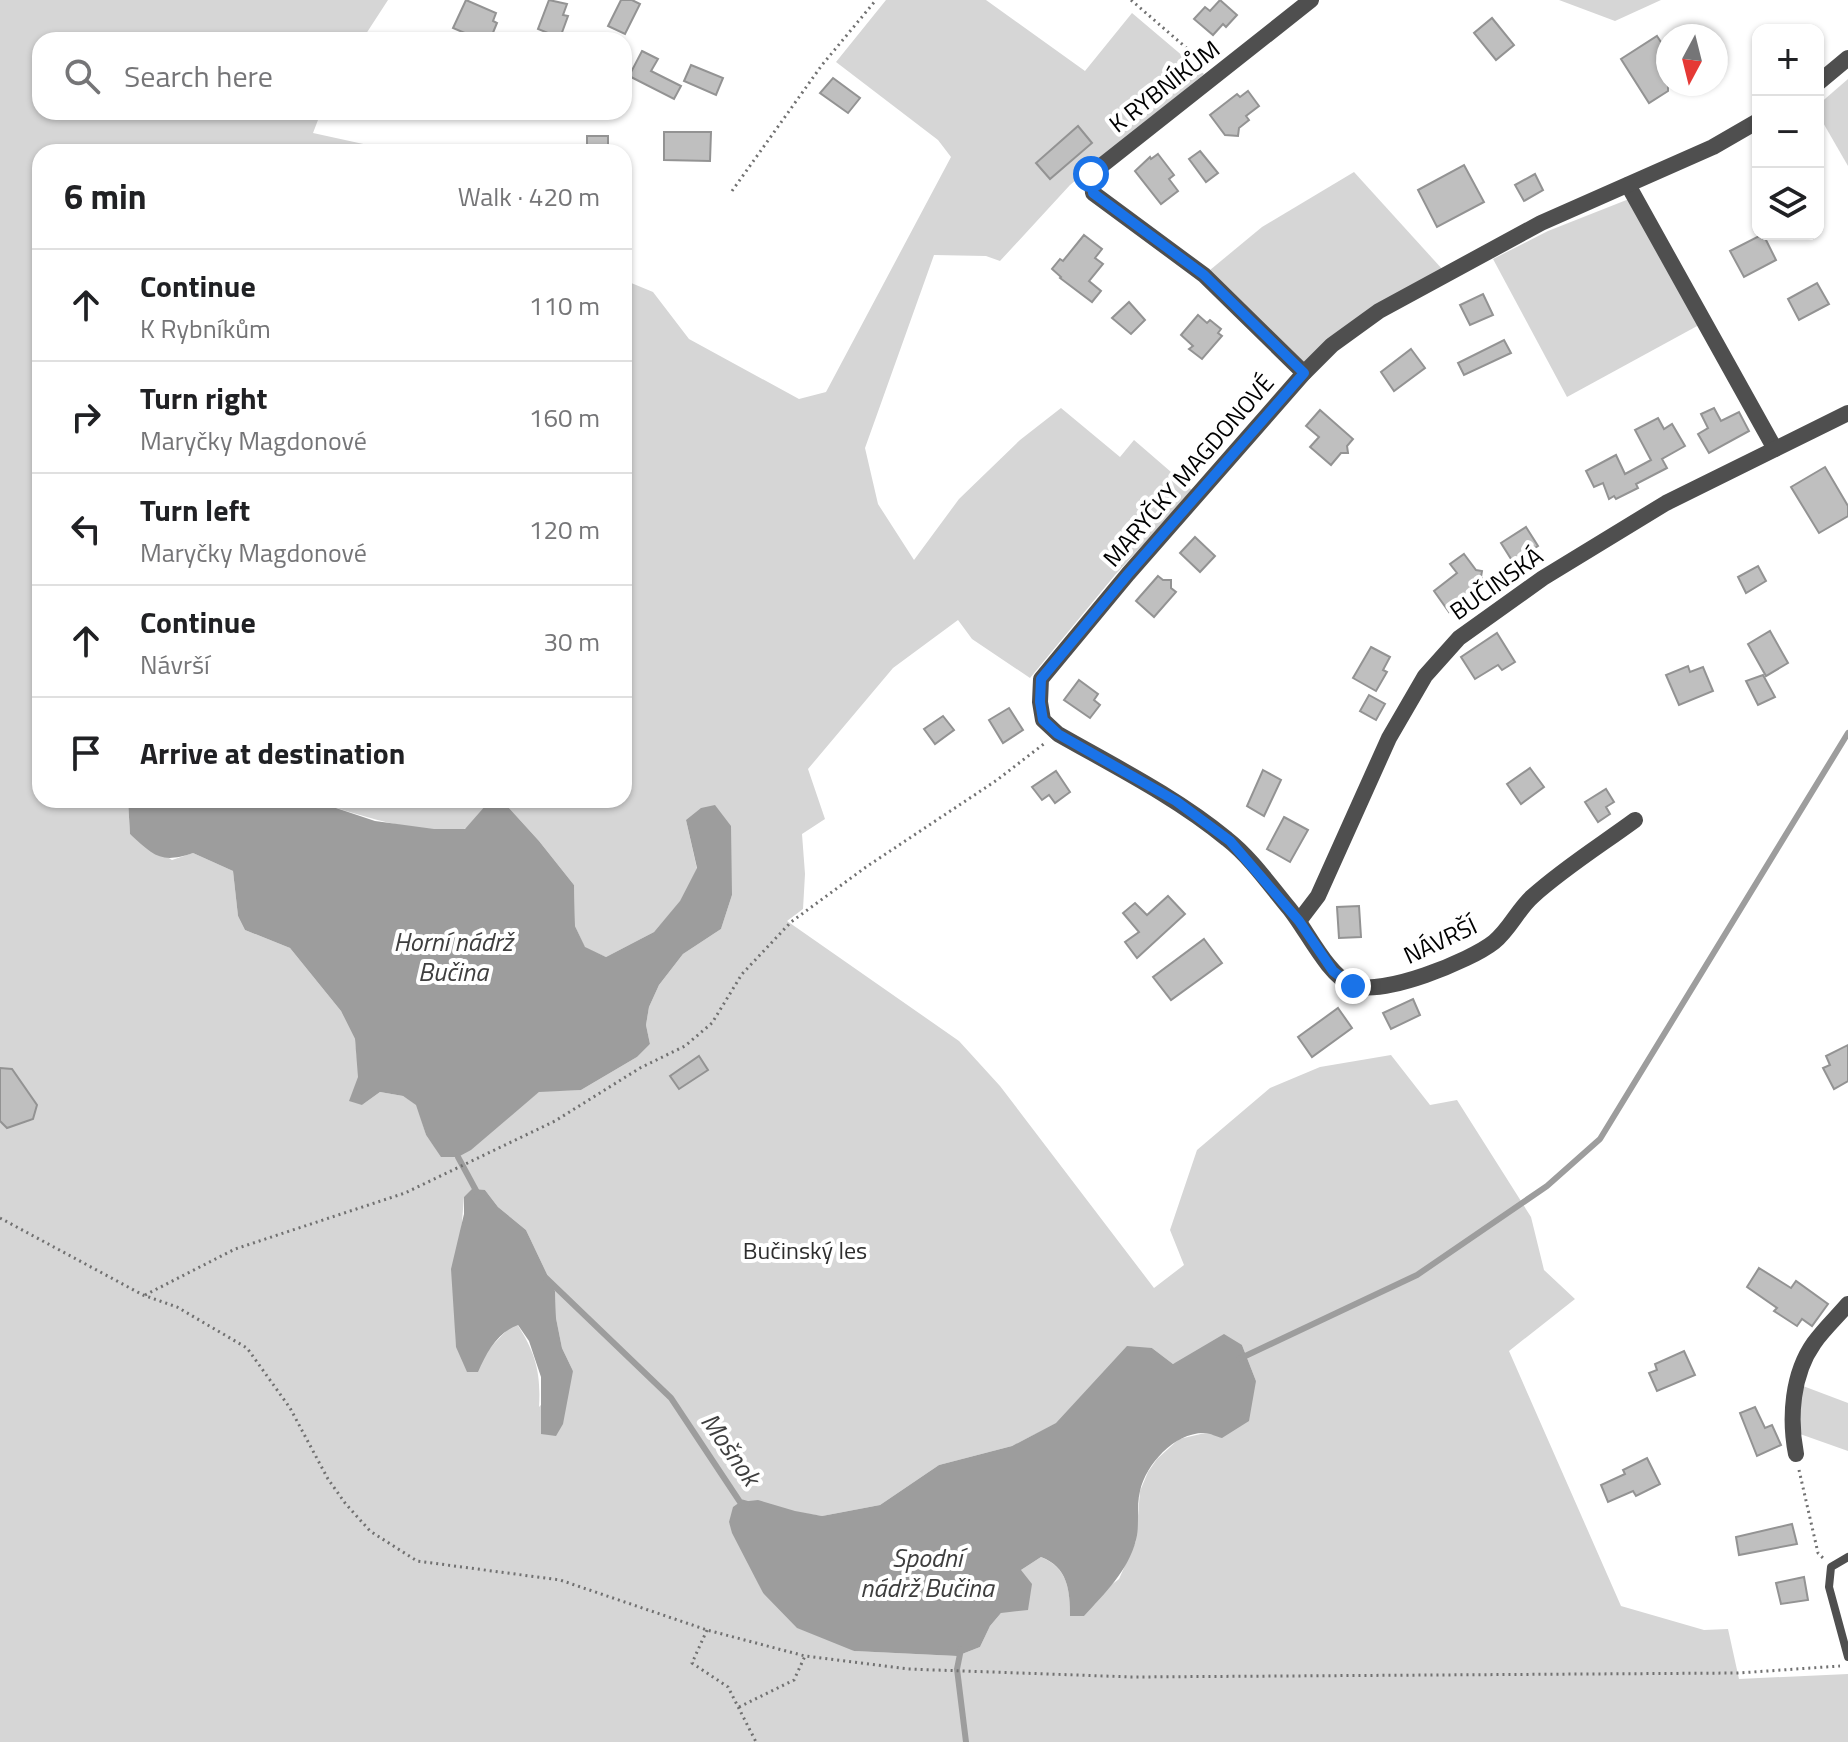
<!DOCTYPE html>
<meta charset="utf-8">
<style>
:root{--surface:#fff;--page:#f2f2f2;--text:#202124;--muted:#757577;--line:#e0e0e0}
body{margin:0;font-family:"Titillium Web",sans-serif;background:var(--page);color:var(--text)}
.controls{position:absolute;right:24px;top:24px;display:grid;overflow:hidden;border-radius:16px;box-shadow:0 2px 6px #0004}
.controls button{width:72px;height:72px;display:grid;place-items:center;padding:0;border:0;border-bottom:2px solid var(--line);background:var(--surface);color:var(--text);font:40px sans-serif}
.compass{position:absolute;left:1656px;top:24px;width:72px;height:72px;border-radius:50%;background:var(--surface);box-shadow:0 2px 6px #0004;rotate:187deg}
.stop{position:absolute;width:24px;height:24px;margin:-18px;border:6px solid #1a73e8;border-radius:50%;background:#fff}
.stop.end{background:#1a73e8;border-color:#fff;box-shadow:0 2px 8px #0008}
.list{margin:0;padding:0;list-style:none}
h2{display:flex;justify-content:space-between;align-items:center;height:104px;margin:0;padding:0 32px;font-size:34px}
h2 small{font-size:26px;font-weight:400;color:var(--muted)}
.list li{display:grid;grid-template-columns:52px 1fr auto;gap:24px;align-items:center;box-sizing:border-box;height:112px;padding:0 32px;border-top:2px solid var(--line)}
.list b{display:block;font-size:30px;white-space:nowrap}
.list p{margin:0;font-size:26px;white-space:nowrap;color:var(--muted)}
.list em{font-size:26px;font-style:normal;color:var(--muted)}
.icon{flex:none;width:44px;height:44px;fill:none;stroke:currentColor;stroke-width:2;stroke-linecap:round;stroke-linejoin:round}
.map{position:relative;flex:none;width:1848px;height:1742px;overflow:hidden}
.search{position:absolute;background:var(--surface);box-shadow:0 2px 6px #0004;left:32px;top:32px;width:600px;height:88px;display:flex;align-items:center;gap:20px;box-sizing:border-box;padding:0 28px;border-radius:24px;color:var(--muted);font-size:30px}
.panel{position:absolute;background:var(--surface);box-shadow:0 2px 6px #0004;left:32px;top:144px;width:600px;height:664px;border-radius:24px}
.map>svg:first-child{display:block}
.green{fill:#d6d6d6;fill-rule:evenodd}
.water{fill:#9d9d9d}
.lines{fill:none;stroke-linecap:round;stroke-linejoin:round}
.stream{stroke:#9d9d9d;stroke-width:6}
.building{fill:#bfbfbf;stroke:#939393;stroke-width:2}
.path{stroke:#717171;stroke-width:3;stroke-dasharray:2 4;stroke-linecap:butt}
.service{stroke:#4f4f4f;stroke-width:8}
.minor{stroke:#4f4f4f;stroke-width:16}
.route{stroke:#1a73e8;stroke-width:10}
.labels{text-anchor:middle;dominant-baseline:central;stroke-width:8;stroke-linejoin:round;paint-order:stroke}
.street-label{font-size:24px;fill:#000;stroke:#fff}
.park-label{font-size:24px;fill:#2d2d2d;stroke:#fff}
.water-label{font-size:26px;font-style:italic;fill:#3e3e3e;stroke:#fff}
</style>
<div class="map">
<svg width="1848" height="1742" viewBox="0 0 1848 1742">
<rect width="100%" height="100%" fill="#fff"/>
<g class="green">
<path d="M0 0H388L362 40H40V112H321L313 133 400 152H40V800H128L130 834 172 860 193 853 233 871 238 916 245 930 290 948 341 1011 355 1039 362 1105 380 1092 403 1096 417 1105 426 1135 442 1157H458L540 1091 581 1090 637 1057 650 1044 646 1025 649 1007 659 985 683 954 721 929 732 895 686 820 697 869 680 902 654 932 606 957 585 948 575 926 574 885 539 841 509 808C495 815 478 826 464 829 422 837 352 813 312 800H624V280L653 292 689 339 799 399 826 392 951 157 938 140 836 62 886 0H986L1085 71 1132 13 1204 74 1070 185 1000 261 986 256 934 255 865 448 878 504 914 560 959 499 1020 440 1061 408 1120 457 1134 440 1193 491 1115 575 1030 678 972 639 958 620 893 668 808 769 825 819 802 834 805 874 803 909 787 921 959 1041 1000 1086 1154 1288 1184 1265 1170 1230 1197 1150 1270 1088 1320 1067 1391 1055 1430 1105 1457 1100 1531 1217 1544 1270 1575 1299 1509 1351 1621 1606 1704 1630 1728 1629 1739 1679 1848 1674V1742H0ZM485 1190 498 1207 526 1230 555 1291 556 1318 562 1348 573 1371 539 1407C541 1374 536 1353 517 1324L508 1329 488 1350 456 1347 455 1310 464 1197ZM1242 1345 1256 1381 1205 1433 1179 1439 1157 1459 1148 1472 1140 1491 1136 1541 1119 1579 1070 1616C1070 1590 1068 1568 1041 1557L1021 1570 1001 1613 990 1626 980 1647 957 1656 854 1651 763 1593 729 1522 795 1512 822 1516 880 1505 939 1465 1012 1446 1057 1423 1083 1396 1152 1348 1173 1364Z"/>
<path d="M1559 0H1661L1615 21Z"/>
<path d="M1848 79V166L1818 114V105Z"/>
<path d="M1354 172 1443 270 1303 366 1204 275 1262 227Z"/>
<path d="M1629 199 1699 325 1567 397 1493 259 1548 231Z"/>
<path d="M1803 1386 1848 1403V1451L1800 1434 1799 1410Z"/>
</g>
<g class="water">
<path d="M128 800H312L375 821 434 829H465L486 805 509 808 539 841 574 885 575 926 585 947 606 957 654 932 680 901 697 868 686 820 701 808 715 805 731 826 732 895 721 929 683 954 659 985 649 1007 646 1025 650 1044 637 1057 581 1090 539 1092 471 1150 458 1157H441L426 1135 416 1105 403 1096 380 1092 362 1105 349 1101 358 1077 355 1039 341 1011 290 948 245 930 238 916 233 871 193 853C161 864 154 856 130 834Z"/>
<path d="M472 1189 485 1190 498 1207 526 1230 555 1291 556 1318 562 1348 573 1371 563 1424 556 1436 541 1434V1377L529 1341 518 1325C497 1333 487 1352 478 1372H467L456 1347 451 1269 464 1214V1197Z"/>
<path d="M1224 1334 1242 1345 1256 1381 1249 1421 1222 1438C1217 1437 1210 1433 1205 1433 1175 1432 1146 1464 1140 1491 1136 1507 1140 1525 1136 1540 1128 1571 1105 1593 1084 1616H1070C1070 1591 1068 1567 1041 1557L1021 1570 1032 1584 1028 1610 1001 1613 990 1626 980 1647 957 1656 854 1651 797 1628 763 1593 732 1533 729 1522 733 1507 740 1502 758 1500 795 1511 822 1516 880 1505 939 1465 1012 1446 1056 1423 1127 1346 1152 1348 1173 1364Z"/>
</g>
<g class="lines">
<g class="stream">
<path d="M458 1157 479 1196"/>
<path d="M546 1278 671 1398 740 1502 747 1504"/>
<path d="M1239 1359 1417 1275 1547 1186 1600 1139 1848 733"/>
<path d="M961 1649 957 1669 966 1742"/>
</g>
</g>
<g class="building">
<path d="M466 0 496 13 493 21 497 23 490 40H481L453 28Z"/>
<path d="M549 0 567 4 563 15 568 16 560 38 538 29Z"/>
<path d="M621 0H632L640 4 625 34 608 26Z"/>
<path d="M1220 0 1237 15 1226 27 1223 24 1213 35 1194 19 1205 7 1210 11Z"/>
<path d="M1492 18 1514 45 1496 60 1474 33Z"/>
<path d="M1657 36 1668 53V91L1649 103 1621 59Z"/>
<path d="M642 51 658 59 651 71 681 86 674 99 629 76Z"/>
<path d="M691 65 723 78 716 95 684 81Z"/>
<path d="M833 78 860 98 848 113 820 93Z"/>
<path d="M1248 91 1259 106 1246 116 1249 120 1239 128 1238 136 1225 135 1210 115 1237 94 1240 97Z"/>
<path d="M1078 126 1092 143 1050 179 1036 163Z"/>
<path d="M664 132H711L710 161 664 160Z"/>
<rect x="587" y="136" width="21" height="16"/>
<path d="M1200 151 1218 173 1206 182 1189 159Z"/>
<path d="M1158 154 1174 175 1169 179 1178 191 1161 204 1135 171 1150 157 1151 159Z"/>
<path d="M1464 165 1484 202 1437 227 1418 190Z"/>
<path d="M1535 174 1543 190 1524 201 1515 185Z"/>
<path d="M1763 234 1776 260 1744 277 1730 251Z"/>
<path d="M1084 235 1102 249 1095 258 1103 264 1089 281 1101 291 1092 302 1060 278 1061 277 1052 269 1060 259 1063 261Z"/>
<path d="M1817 283 1829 304 1799 320 1788 299Z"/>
<path d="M1483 294 1493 315 1470 325 1460 305Z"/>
<path d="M1129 302 1145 320 1131 334 1112 318Z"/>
<path d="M1198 315 1207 323 1210 320 1221 329 1218 333 1222 336 1202 359 1189 349 1193 346 1181 335Z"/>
<path d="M1504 340 1511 353 1464 375 1458 363Z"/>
<path d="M1411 349 1425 368 1394 391 1381 372Z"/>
<path d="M1714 408 1721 421 1739 412 1749 431 1709 453 1698 434 1708 428 1701 414Z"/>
<path d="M1320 410 1353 439 1347 446 1348 453H1341L1331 465 1310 447 1319 437 1306 426Z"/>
<path d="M1658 418 1664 429 1672 424 1685 446 1662 459 1667 468 1636 484 1638 488 1616 499 1614 496 1609 499 1603 483 1594 487 1586 471 1616 455 1625 474 1651 460 1635 430Z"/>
<path d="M1825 467 1848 506V516L1819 533 1791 487Z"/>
<path d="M1526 527 1538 546 1513 562 1501 543Z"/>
<path d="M1195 537 1215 556 1200 572 1180 553Z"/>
<path d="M1464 554 1476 570 1482 571 1481 577 1486 583 1449 612 1434 591 1457 573 1450 564Z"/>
<path d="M1758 566 1766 581 1746 593 1738 577Z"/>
<path d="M1158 576 1163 580H1171V588L1176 592 1154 617 1136 601Z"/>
<path d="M1770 631 1788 663 1766 676 1748 644Z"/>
<path d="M1497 633 1515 662 1502 670 1498 665 1475 679 1461 657Z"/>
<path d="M1371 647 1390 657 1383 670 1387 672 1376 691 1353 678Z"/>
<path d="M1688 666 1690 672 1703 667 1713 691 1679 705 1666 675Z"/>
<path d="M1763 675 1775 697 1758 705 1746 681Z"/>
<path d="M1079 680 1098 694 1094 700 1100 705 1090 718 1064 700Z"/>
<path d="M1369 695 1385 704 1376 720 1360 711Z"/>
<path d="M1009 708 1023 730 1003 743 989 720Z"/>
<path d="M943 716 954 730 935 744 924 729Z"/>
<path d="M1530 768 1544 787 1521 804 1507 784Z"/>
<path d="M1263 770 1281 780 1264 816 1247 806Z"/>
<path d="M1056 771 1070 792 1055 803 1049 795 1042 800 1032 787Z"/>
<path d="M1606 789 1614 802 1606 807 1610 814 1598 822 1585 802Z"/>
<path d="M1284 817 1308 830 1290 862 1267 849Z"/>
<path d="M1168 896 1185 914 1137 958 1125 942 1139 932 1123 913 1135 903 1147 915Z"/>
<path d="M1359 906 1361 937 1339 938 1337 907Z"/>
<path d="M1204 939 1222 963 1171 1000 1153 977Z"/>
<path d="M1413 999 1420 1015 1391 1029 1383 1013Z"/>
<path d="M1338 1008 1352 1028 1312 1057 1298 1037Z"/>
<path d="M1848 1045V1081L1834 1089 1823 1068 1830 1065 1826 1056Z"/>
<path d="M699 1056 708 1070 679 1089 670 1076Z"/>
<path d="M0 1068 12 1069 37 1105 33 1119 7 1128 0 1121Z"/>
<path d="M1759 1268 1791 1288 1796 1281 1828 1304 1812 1326 1802 1319 1797 1326 1774 1311 1777 1308 1747 1287Z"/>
<path d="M1684 1351 1695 1375 1657 1391 1649 1373 1657 1370 1655 1364Z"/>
<path d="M1755 1407 1765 1428 1772 1425 1781 1445 1757 1456 1740 1413Z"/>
<path d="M1647 1458 1660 1484 1636 1496 1633 1491 1608 1502 1601 1485 1625 1474 1623 1470Z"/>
<path d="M1792 1524 1797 1544 1739 1555 1736 1537Z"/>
<path d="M1804 1577 1808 1600 1781 1604 1776 1583Z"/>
</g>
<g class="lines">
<g class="path">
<path d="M1131 0 1205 64"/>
<path d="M732 191 822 65 876 0"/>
<path d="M0 1218 143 1295 177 1307 247 1348 290 1408 328 1479 345 1503 370 1531 417 1561 560 1580 707 1630 805 1656 908 1669 1132 1677 1738 1673 1840 1666"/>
<path d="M145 1295 235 1249 405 1193 555 1121 640 1068 685 1046 712 1023 742 974 791 922 866 867 997 780 1045 743"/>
<path d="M1799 1470 1818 1553 1823 1558"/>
<path d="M707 1630 692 1663 728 1687 756 1742"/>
<path d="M739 1707 794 1680 805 1656"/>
</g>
<path class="service" d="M1848 1557 1831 1567 1829 1587 1848 1657"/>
<g class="minor">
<path d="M1818 83 1848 58"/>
<path d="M1628 185 1775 449"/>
<path d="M1304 373 1204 275 1093 193 1091 174 1311 0"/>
<path d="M1635 820C1601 845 1564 868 1533 896 1518 909 1510 929 1494 942 1470 961 1382 997 1352 985 1327 975 1306 928 1288 907 1269 884 1250 857 1227 839 1176 797 1116 767 1058 734L1043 720 1040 702 1041 679 1128 574 1304 373 1332 345 1379 311 1541 223 1713 147 1758 121"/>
<path d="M1299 921 1318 896 1389 738 1425 676 1459 638 1543 578 1666 503 1848 413"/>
<path d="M1796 1454C1789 1418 1792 1374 1814 1343 1824 1329 1837 1317 1848 1304"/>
</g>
</g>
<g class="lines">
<path class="route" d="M1091 174 1093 193 1204 275 1304 373 1128 574 1041 679 1040 702 1043 720 1058 734 1176 801 1230 841 1299 921 1333 971 1353 986"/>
</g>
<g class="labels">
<g class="street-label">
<text transform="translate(1164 86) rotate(-38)">K RYBNÍKŮM</text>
<text transform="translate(1188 470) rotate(-49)">MARYČKY MAGDONOVÉ</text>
<text transform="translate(1496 583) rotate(-35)">BUČINSKÁ</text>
<text transform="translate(1440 940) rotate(-25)">NÁVRŠÍ</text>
</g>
<g class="park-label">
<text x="805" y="1250">Bučinský les</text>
</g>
<g class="water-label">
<text x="453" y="941">Horní nádrž<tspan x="453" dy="30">Bučina</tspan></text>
<text transform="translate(731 1449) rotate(55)">Mošnok</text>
<text x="927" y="1557">Spodní<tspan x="927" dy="30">nádrž Bučina</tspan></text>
</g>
</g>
</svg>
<div class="controls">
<button>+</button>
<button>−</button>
<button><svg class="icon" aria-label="layers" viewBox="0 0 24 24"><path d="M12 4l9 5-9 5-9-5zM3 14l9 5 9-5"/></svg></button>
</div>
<svg class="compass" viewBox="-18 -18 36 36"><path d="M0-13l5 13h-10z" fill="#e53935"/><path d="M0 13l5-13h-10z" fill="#757577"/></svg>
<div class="stop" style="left:1091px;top:174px"></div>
<div class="stop end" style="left:1353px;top:986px"></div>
<div class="search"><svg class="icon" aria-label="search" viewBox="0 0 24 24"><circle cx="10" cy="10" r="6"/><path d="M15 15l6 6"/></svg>Search here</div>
<section class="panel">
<h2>6 min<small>Walk · 420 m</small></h2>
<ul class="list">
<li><svg class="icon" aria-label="ahead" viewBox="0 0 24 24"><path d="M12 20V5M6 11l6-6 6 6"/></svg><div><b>Continue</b><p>K Rybníkům</p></div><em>110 m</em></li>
<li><svg class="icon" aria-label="right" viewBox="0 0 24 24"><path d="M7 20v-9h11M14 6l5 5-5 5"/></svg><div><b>Turn right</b><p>Maryčky Magdonové</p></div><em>160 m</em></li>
<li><svg class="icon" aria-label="left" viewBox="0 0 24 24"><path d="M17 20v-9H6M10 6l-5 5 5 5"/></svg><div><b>Turn left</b><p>Maryčky Magdonové</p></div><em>120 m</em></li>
<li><svg class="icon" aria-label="ahead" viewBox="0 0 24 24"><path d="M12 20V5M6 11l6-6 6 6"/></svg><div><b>Continue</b><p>Návrší</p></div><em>30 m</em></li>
<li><svg class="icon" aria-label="arrive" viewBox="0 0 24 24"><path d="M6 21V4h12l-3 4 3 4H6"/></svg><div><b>Arrive at destination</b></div></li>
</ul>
</section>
</div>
